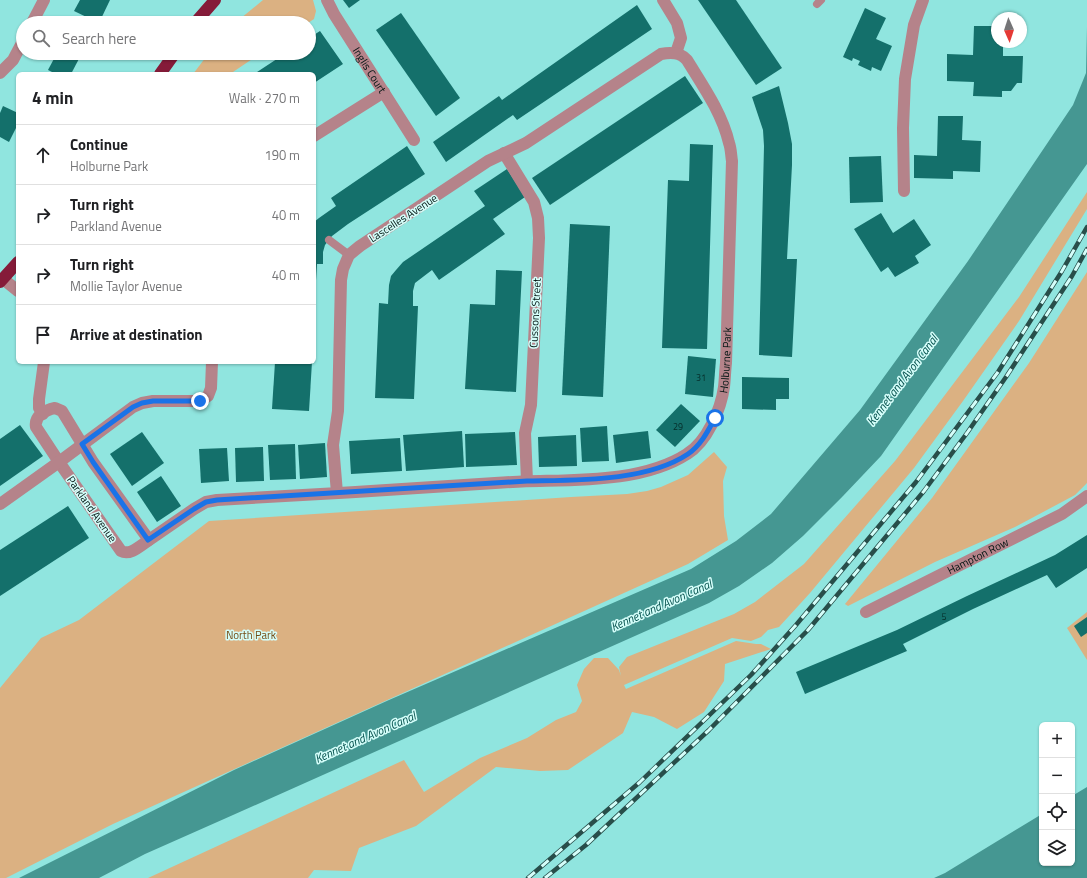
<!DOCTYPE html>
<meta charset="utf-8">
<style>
:root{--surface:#fff;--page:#f6f6f6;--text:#202124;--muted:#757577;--line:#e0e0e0}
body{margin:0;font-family:"Titillium Web",sans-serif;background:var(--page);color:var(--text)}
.controls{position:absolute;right:12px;bottom:12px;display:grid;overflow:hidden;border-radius:6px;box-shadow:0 1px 3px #0004}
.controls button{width:36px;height:36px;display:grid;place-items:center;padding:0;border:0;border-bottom:1px solid var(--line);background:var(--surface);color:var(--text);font:20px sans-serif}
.compass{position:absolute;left:991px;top:12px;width:36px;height:36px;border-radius:50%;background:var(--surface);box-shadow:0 1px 3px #0004;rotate:177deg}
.stop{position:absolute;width:12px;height:12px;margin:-9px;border:3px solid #1a73e8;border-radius:50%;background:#fff}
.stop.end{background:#1a73e8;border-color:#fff;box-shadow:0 1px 4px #0008}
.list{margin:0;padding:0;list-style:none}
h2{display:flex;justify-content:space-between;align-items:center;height:52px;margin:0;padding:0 16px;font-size:17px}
h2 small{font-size:13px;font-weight:400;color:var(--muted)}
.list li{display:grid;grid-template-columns:26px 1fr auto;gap:12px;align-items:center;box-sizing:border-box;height:60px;padding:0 16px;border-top:1px solid var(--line)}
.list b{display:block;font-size:15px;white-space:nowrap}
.list p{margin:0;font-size:13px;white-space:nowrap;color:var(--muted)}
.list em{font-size:13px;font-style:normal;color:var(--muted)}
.icon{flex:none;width:22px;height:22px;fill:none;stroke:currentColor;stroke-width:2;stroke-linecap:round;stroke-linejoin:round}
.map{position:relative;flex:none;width:1087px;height:878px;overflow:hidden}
.search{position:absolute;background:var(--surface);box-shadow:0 1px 3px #0004;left:16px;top:16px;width:300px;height:44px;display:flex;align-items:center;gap:10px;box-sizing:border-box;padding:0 14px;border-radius:22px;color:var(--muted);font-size:15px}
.panel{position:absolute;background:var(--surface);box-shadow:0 1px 3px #0004;left:16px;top:72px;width:300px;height:292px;border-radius:6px}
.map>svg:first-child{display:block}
.green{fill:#dbb182}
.water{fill:#459792}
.building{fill:#14706b}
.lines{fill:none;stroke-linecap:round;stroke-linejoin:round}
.lane{stroke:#b5838a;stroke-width:8}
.street{stroke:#b5838a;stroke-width:12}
.highway{stroke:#851b39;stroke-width:12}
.rail-casing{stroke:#284e4a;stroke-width:4.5}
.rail{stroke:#d5fefa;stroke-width:3;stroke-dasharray:9;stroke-linecap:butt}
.route{stroke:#1a73e8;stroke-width:5}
.labels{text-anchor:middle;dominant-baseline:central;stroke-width:3;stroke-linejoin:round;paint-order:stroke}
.number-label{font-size:9px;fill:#052b28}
.street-label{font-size:11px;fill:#001412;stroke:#d5fefa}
.park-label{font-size:11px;fill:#744b13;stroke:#d5fefa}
.water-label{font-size:12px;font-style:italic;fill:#06524e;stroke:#d5fefa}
</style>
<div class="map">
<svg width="1087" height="878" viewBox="0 0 1087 878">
<rect width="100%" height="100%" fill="#90e5df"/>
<g class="green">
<path d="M263 0H313L316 11 314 19 308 23H235Z"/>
<path d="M209 53H261L230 74H193Z"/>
<path d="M1087 192V209L1019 321 963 401 914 468 810 593 779 627 768 630 761 637 751 641 732 638 624 685 626 689 736 641 756 644H761L771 649 725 664 724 681 704 712 677 729 654 717 632 712 623 733 568 770 540 771 496 767 416 826 359 848 351 871 314 870 308 878H148L404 760 424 792 480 758 527 738 556 720 576 712 582 701 577 685 584 669 594 658H608L619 670 621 676 619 667 627 657 734 614 755 602 804 564 895 461 1019 297Z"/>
<path d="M1087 272V483L1075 495 1015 527 935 562 848 606 845 604 932 498 1029 363Z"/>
<path d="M714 452 727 467 723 481 724 516 728 540 688 564 113 824 6 878H0V688L41 638 79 620 209 521 571 497 627 494 647 491 661 487 688 475Z"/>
<path d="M1087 612V660L1067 628Z"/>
</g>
<g class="water">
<path d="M1087 27V164L881 456 843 496 803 536 772 563 739 586 709 603 224 819 145 854 99 878H19L234 770 389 700 691 569 736 541 771 514 860 410 968 261 1073 105 1086 73Z"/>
<path d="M1087 787V878H934L945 873 1042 814V863H1072V796Z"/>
</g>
<g class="building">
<path d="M80 0H110L99 23 74 11Z"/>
<path d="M343 0H360L349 8Z"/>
<path d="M698 0H736L782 68 756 85Z"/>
<path d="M637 5 652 29 517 120 513 115 446 162 433 142 499 96 502 100Z"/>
<path d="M865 8 886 18 876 39 892 46 881 71 872 67 871 71 858 65 860 61 853 58 852 61 843 57Z"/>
<path d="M401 13 460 98 436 116 376 30Z"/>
<path d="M974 26H997V42H1003V56H1023L1022 83H1017L1011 91H1002V97L973 96 974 82 947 81V54L973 55Z"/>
<path d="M320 31 343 64 314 83V74H254L286 53H309V38Z"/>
<path d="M57 53H82L71 74H56L48 70Z"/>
<path d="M685 76 703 103 550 205 532 178Z"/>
<path d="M779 86 788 123 792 144V165L787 259H797L792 357 759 355 764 146 763 130 752 97Z"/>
<path d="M3 106 18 113V124L9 142 0 137V113Z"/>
<path d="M938 116H963L962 140 981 141 980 172 953 171V179L914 178V155L937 156Z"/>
<path d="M690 144 713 145 707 349 662 348 668 180 689 181Z"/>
<path d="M407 146 425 174 348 224 332 236 325 245 323 252V264H317L315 297H314V222L319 218 336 206 331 198Z"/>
<path d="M881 156 883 202 850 203 849 157Z"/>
<path d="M507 169 525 197 493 219 505 234 439 280 432 270 415 283 413 291V306H418L414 399 375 398 379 303 388 304 389 285 391 276 396 270 403 262 485 206 474 191Z"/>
<path d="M881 213 893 233 914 219 931 245 915 256 919 263 895 277 888 267 881 272 854 229Z"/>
<path d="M570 224 610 226 603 397 562 395Z"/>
<path d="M496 270 522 271 516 392 465 389 470 304 495 305Z"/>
<path d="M688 356 716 359 713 397 685 394Z"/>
<path d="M275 362H312L309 411 272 409Z"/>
<path d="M742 377 789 378V399H776V410L742 409Z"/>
<path d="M681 404 700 421 675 447 656 430Z"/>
<path d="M20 425 43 456 0 486V439Z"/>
<path d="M607 426 609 461 582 462 580 428Z"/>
<path d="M462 431 464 467 406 471 403 435Z"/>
<path d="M648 431 651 458 616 463 613 435Z"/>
<path d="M142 432 164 463 132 486 110 454Z"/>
<path d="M515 432 517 465 466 467 465 434Z"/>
<path d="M576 435 577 466 539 467 538 437Z"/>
<path d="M400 438 402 471 351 474 349 441Z"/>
<path d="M325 443 327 477 300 479 298 445Z"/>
<path d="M295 444 296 479 270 480 268 445Z"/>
<path d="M263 447 264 481 236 482 235 448Z"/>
<path d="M227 448 229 481 201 483 199 449Z"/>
<path d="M161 476 181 506 157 522 137 492Z"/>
<path d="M68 506 89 538 0 596V550Z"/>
<path d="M1087 535V568L1056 588 1047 575 973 609 903 644 907 651 805 694 796 672 897 630 967 596 1055 555Z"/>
<path d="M1087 617V633L1081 637 1074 626Z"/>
</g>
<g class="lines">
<g class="lane">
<path d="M817 4 821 0"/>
<path d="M329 240 349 255"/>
</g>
<g class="street">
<path id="s1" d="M327 0 334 14 414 140"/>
<path d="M663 0 677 23 681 38 676 53"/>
<path d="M32 23 44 0"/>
<path d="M0 73 13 60 23 41"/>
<path d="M314 136 384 92"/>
<path d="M504 153 534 202 538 218 539 238 531 405 525 433 527 481"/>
<path d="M904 191 903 128 905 79 914 25 923 0"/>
<path d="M3 279 18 291"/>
<path d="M55 408 62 411 93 462 149 540C140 546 130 556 121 551L59 462 36 427C34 416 45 410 55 408Z"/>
<path d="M43 414 39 408V399L44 362"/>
<path d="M0 504 59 462 133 407 142 403 153 401H200L208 396 211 388 212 362"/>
<path id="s2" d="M149 540 194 509 206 502 217 500C310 495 402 489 495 483 510 482 525 481 540 481 587 480 647 480 687 454 707 442 721 409 724 387 725 379 725 371 726 363L732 161C731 155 731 148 729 143 722 113 703 86 687 60 680 52 671 52 661 54L526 143 488 161 360 246 349 255 343 269 341 280 338 411 333 445 337 493"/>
<path id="s3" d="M866 612 1062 514 1087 496"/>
</g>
<g class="highway">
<path d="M195 23 215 0"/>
<path d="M160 74 175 53"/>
<path d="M0 282 18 262"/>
</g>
<defs>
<g id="rail">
<path d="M528 878 640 782 751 675 796 625 916 482 998 372 1062 271 1087 227"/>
<path d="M545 878 586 845 709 730 808 630 924 491 967 433 1006 377 1072 276 1087 249"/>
</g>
</defs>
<use href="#rail" class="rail-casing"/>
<use href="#rail" class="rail"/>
</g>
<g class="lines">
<path class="route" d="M200 401H153L142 403 133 407 82 444 93 462 148 540 194 509 206 502 217 500 527 481C576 480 646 482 688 454 701 445 708 431 715 418"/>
</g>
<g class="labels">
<g class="number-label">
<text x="701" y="377">31</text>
<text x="678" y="426">29</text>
<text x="944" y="616">5</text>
</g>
<g class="street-label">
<text stroke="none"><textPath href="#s1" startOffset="82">Inglis Court</textPath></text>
<text transform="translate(403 218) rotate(-33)">Lascelles Avenue</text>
<text transform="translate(535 313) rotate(-87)">Cussons Street</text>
<text stroke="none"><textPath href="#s2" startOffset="660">Holburne Park</textPath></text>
<text transform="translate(92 509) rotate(55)">Parkland Avenue</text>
<text stroke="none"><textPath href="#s3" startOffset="125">Hampton Row</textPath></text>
</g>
<g class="park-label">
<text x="251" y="635">North Park</text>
</g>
<g class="water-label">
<text transform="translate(902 380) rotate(-53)">Kennet and Avon Canal</text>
<text transform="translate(661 605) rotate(-24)">Kennet and Avon Canal</text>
<text transform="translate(365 737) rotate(-24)">Kennet and Avon Canal</text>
</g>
</g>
</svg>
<div class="controls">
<button>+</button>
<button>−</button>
<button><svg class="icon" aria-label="locate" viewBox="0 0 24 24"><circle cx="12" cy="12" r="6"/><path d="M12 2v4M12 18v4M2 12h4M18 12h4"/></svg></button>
<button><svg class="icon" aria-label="layers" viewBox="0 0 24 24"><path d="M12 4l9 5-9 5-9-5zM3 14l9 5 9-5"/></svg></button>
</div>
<svg class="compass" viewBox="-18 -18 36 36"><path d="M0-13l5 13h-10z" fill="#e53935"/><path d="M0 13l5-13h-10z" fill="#757577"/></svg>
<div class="stop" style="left:715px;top:418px"></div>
<div class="stop end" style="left:200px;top:401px"></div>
<div class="search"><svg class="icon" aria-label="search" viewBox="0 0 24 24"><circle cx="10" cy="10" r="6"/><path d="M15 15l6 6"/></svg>Search here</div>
<section class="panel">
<h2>4 min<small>Walk · 270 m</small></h2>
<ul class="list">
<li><svg class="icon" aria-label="ahead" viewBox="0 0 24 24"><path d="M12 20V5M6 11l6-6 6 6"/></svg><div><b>Continue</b><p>Holburne Park</p></div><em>190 m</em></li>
<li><svg class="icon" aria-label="right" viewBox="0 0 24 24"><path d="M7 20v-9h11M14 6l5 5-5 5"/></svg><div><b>Turn right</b><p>Parkland Avenue</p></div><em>40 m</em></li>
<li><svg class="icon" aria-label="right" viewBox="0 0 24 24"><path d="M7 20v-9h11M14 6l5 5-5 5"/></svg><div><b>Turn right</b><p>Mollie Taylor Avenue</p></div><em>40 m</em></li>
<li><svg class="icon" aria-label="arrive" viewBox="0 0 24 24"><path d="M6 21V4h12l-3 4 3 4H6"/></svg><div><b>Arrive at destination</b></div></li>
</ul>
</section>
</div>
